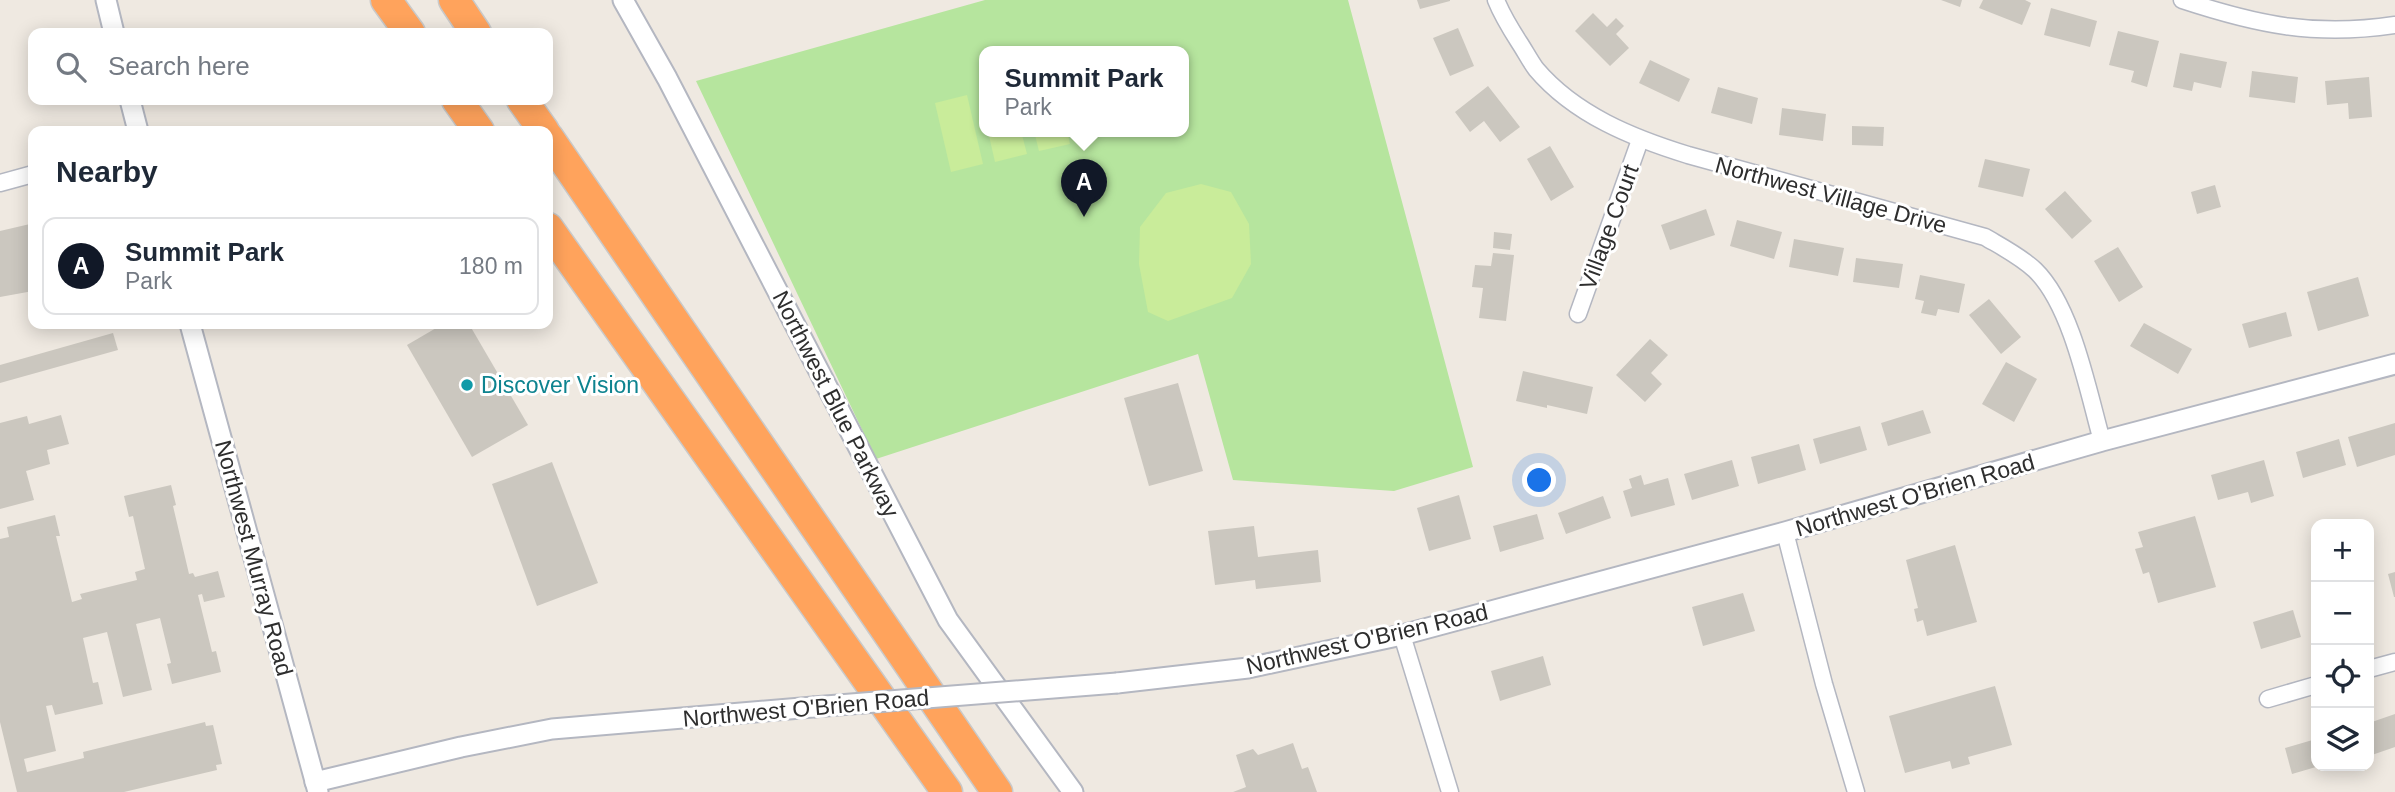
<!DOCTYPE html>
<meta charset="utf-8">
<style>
:root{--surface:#fff;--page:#f2f2f3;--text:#1f2937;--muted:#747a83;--line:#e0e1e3;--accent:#111827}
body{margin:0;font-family:Helvetica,sans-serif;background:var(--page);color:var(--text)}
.controls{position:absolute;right:21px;bottom:21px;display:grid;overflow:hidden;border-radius:14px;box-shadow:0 4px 18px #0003}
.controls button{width:63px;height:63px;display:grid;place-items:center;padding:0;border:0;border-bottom:2px solid var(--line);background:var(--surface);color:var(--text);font:35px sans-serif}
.you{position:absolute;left:1540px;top:481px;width:24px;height:24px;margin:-18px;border:5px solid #fff;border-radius:50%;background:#1a73e8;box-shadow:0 0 0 10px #1a73e833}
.badge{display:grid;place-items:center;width:46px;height:46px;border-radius:50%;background:var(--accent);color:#fff;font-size:23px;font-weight:700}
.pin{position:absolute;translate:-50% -58px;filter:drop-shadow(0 2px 4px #0008)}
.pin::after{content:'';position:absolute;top:37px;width:24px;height:21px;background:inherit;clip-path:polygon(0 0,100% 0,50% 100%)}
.popup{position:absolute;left:979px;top:46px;width:210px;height:91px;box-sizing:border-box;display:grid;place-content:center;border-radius:14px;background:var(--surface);filter:drop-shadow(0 2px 5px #0005);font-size:23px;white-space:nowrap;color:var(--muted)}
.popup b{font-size:26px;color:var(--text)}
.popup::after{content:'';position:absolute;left:50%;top:100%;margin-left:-14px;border:14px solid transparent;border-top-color:var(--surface)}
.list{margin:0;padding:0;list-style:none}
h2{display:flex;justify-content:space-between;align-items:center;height:91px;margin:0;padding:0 28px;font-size:30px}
h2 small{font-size:23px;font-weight:400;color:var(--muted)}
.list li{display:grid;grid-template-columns:46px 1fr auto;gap:21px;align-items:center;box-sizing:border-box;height:98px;margin:0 14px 14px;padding:0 14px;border:2px solid var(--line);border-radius:14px}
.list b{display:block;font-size:26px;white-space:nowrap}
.list p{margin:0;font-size:23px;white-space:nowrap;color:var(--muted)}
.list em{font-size:23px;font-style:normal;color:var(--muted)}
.icon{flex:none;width:38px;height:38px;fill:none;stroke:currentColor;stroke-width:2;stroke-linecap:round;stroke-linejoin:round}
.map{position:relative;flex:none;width:2395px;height:792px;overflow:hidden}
.search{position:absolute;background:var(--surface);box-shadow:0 4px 18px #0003;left:28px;top:28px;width:525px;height:77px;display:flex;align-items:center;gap:18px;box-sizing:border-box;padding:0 24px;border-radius:14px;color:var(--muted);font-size:26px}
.panel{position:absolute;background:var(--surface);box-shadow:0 4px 18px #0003;left:28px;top:126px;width:525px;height:203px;border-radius:14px}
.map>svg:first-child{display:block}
.green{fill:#b6e59e;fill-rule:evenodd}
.pitch{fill:#c9ec9a}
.building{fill:#cbc7bf}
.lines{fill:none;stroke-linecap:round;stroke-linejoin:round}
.minor-casing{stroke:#b4b7c1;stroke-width:19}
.tertiary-casing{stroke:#b4b7c1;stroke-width:23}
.motorway-casing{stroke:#c9c9c9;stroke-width:33}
.minor{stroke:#fff;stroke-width:16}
.tertiary{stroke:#fff;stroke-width:19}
.motorway{stroke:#ffa35c;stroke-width:30}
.tertiary-bridge-casing{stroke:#b4b7c1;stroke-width:23;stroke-linecap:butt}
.tertiary-bridge{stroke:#fff;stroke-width:19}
.culture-dot{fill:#0f9aa8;stroke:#fff;stroke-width:2.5}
.labels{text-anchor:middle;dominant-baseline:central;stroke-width:6;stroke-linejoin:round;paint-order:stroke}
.street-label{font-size:23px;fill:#2e2e2e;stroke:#fff}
.culture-label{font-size:23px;fill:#0d838f;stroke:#fff;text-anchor:start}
</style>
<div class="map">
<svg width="2395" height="792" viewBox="0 0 2395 792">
<rect width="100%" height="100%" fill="#efe9e1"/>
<path class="green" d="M985 0H1348L1473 467 1394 491 1233 480 1198 354 876 459 696 81ZM984 51H1184V131H984Z"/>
<g class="pitch">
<path d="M967 95 983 164 951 172 935 103Z"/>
<path d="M988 131H1021L1027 154 995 162Z"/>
<path d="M1034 131H1067L1070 144 1039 151Z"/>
<path d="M1201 184 1231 192 1249 224 1251 264 1232 298 1168 321 1148 312 1139 264 1140 227 1166 193Z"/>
</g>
<g class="building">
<path d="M1417 0H1450V1L1420 9Z"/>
<path d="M1941 0H1962L1960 7Z"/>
<path d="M1983 0H2025L2031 3 2022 25 1979 8Z"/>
<path d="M2051 8 2097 21 2090 47 2044 35Z"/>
<path d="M1593 13 1607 27 1616 18 1624 26 1616 34 1629 48 1610 66 1575 31Z"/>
<path d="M1458 28 1474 66 1450 76 1433 38Z"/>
<path d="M2118 31 2159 41 2147 87 2131 82 2134 71 2109 65Z"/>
<path d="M2180 53 2227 62 2221 88 2194 82 2192 91 2173 87Z"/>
<path d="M1650 60 1690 79 1679 102 1639 83Z"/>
<path d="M2252 71 2298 77 2295 103 2249 97Z"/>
<path d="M2369 77 2372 117 2349 119 2348 103 2327 105 2325 81Z"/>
<path d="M1488 86 1520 127 1500 142 1484 121 1470 132 1455 112Z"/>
<path d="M1718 87 1758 98 1752 124 1711 113Z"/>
<path d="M1782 108 1826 114 1823 141 1779 135Z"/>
<path d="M1852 126 1884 127 1883 146 1852 145Z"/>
<path d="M1550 146 1574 187 1551 201 1527 159Z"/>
<path d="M1985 159 2030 169 2023 197 1978 187Z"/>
<path d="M2215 185 2221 207 2197 214 2191 192Z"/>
<path d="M2065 191 2092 221 2072 239 2045 209Z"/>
<path d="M1706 209 1715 235 1670 250 1661 225Z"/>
<path d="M1737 220 1782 232 1774 259 1730 246Z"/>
<path d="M30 224 33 239V291L0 297V231Z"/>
<path d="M1494 232 1512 234 1510 250 1493 248Z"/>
<path d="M1794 239 1844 248 1838 276 1789 267Z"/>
<path d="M2118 247 2143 287 2119 302 2094 261Z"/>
<path d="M1493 253 1514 255 1506 321 1479 318 1483 288 1472 287 1475 265 1491 266Z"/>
<path d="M1856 258 1903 264 1899 288 1853 282Z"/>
<path d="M1920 275 1965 284 1959 313 1938 309 1936 316 1921 313 1924 301 1915 299Z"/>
<path d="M2358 277 2369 316 2318 331 2307 292Z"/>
<path d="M1989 299 2021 337 2001 354 1969 315Z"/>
<path d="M2286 312 2292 336 2249 348 2242 324Z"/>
<path d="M2144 323 2192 349 2178 374 2130 346Z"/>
<path d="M443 324H469L528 425 472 457 407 345Z"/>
<path d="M113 333 118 350 0 383V365Z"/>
<path d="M1650 339 1668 355 1651 373 1662 384 1645 402 1616 375Z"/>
<path d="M2006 362 2037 379 2014 422 1982 404Z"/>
<path d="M1523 371 1593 387 1587 414 1547 405V408L1516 401Z"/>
<path d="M1178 383 1203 471 1149 486 1124 398Z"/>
<path d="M1923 410 1931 433 1888 446 1881 423Z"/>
<path d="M61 415 69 444 47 450 50 464 26 471 34 500 0 509V423L27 416 29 424Z"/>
<path d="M2395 423V455L2357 467 2348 437Z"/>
<path d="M1860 426 1867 450 1820 464 1813 439Z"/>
<path d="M2339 439 2346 465 2303 478 2296 452Z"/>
<path d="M1799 444 1806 470 1758 484 1751 457Z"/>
<path d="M1732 460 1739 486 1692 500 1684 474Z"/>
<path d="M2264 460 2274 496 2251 503 2248 492 2218 500 2211 475Z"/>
<path d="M552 462 598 583 537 606 492 484Z"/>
<path d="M1641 475 1644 485 1668 478 1675 505 1631 517 1623 491 1632 488 1629 479Z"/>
<path d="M171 485 176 505 173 506 189 574 193 573 195 577 218 571 225 597 204 602 202 594 198 595 212 652 216 651 221 672 172 684 167 664 171 663 160 618 136 624 152 690 123 697 107 632 83 638 93 683 98 682 103 704 55 715 52 705 46 706 56 751 24 759 27 772 84 758 83 752 205 722 206 726 213 725 222 764 216 765 217 770 124 792H17L0 722V539L9 537 7 527 55 515 60 536H56L72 602 82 599 80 594 137 580 135 572 145 569 133 516 129 517 124 496Z"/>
<path d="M1459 495 1471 539 1429 551 1417 508Z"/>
<path d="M1603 496 1611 518 1566 534 1558 513Z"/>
<path d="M1537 514 1544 539 1500 552 1493 526Z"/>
<path d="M2195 516 2216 587 2158 603 2149 572 2143 574 2135 549 2143 547 2138 532Z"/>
<path d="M1254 526 1258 557 1318 550 1321 582 1256 589 1255 580 1215 585 1208 531Z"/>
<path d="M1955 545 1977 622 1927 636 1923 620 1917 622 1914 609 1918 608 1906 560Z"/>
<path d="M2395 572V597H2394L2388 574Z"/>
<path d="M1743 593 1755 631 1703 646 1692 607Z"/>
<path d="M2293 610 2301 637 2261 649 2253 622Z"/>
<path d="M1543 656 1551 685 1500 701 1491 671Z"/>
<path d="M1995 686 2012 745 1968 757 1970 764 1952 769 1950 761 1905 773 1889 716Z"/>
<path d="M2395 714V747L2369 756V723Z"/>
<path d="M2316 739V767L2292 774 2285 748Z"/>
<path d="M1293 743 1302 769 1308 767 1317 792H1233L1246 787 1236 755 1253 749 1258 755Z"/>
</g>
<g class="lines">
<defs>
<g id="minor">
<path d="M1496 0C1502 15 1510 28 1519 42 1525 51 1530 61 1536 69 1575 115 1633 138 1688 155L1985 237C2002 247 2020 256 2035 270 2072 306 2088 391 2102 441"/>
<path d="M2182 0C2258 25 2315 37 2395 25"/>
<path d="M0 183 33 174"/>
<path d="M1578 314 1640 140"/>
<path d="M1785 532 1824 684 1856 792"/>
<path d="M1402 635 1450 792"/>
<path d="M2369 669 2395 662"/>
<path d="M2268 699 2316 685"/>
</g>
<g id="tertiary">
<path d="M106 0 114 33"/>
<path d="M623 0 667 78 948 620 1073 792"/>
<path d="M130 100 138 131"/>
<path d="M190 324 318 792"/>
<path d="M1117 683 1248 668 1402 635 1785 532 2102 441 2395 364"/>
<path d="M315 782 461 747 552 729 813 707"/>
</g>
<g id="motorway">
<path d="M386 0 410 33"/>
<path d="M454 0 476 33"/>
<path d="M457 100 479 131"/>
<path d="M522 100 544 131"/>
<path d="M548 137 997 792"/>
<path d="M548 228 947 792"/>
</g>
</defs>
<use href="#minor" class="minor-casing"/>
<use href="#tertiary" class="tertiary-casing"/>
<use href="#motorway" class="motorway-casing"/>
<use href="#minor" class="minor"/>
<use href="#tertiary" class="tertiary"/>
<use href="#motorway" class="motorway"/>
<defs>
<path id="tertiary-bridge" d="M813 707 1117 683"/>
</defs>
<use href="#tertiary-bridge" class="tertiary-bridge-casing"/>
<use href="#tertiary-bridge" class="tertiary-bridge"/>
</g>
<circle class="culture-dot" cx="467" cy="385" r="7"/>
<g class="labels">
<g class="street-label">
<text transform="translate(1831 195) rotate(15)">Northwest Village Drive</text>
<text transform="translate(1609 227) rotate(-70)">Village Court</text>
<text transform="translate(836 404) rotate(63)">Northwest Blue Parkway</text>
<text transform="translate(1915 495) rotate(-16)">Northwest O'Brien Road</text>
<text transform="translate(254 558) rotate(75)">Northwest Murray Road</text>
<text transform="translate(1367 639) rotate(-13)">Northwest O'Brien Road</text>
<text transform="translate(806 708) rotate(-5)">Northwest O'Brien Road</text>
</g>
<g class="culture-label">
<text x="481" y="385">Discover Vision</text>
</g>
</g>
</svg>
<div class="controls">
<button>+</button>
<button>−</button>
<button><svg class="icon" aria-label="locate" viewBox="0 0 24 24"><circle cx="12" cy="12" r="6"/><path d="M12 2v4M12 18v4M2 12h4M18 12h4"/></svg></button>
<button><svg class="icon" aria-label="layers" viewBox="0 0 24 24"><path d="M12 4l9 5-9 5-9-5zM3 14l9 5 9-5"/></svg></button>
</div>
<div class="you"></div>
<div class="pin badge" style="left:1084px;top:217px">A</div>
<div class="popup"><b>Summit Park</b>Park</div>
<div class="search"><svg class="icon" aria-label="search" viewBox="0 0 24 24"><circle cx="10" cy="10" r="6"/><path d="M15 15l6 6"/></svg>Search here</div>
<section class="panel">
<h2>Nearby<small></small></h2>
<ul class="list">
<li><span class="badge">A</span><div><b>Summit Park</b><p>Park</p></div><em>180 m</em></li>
</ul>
</section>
</div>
